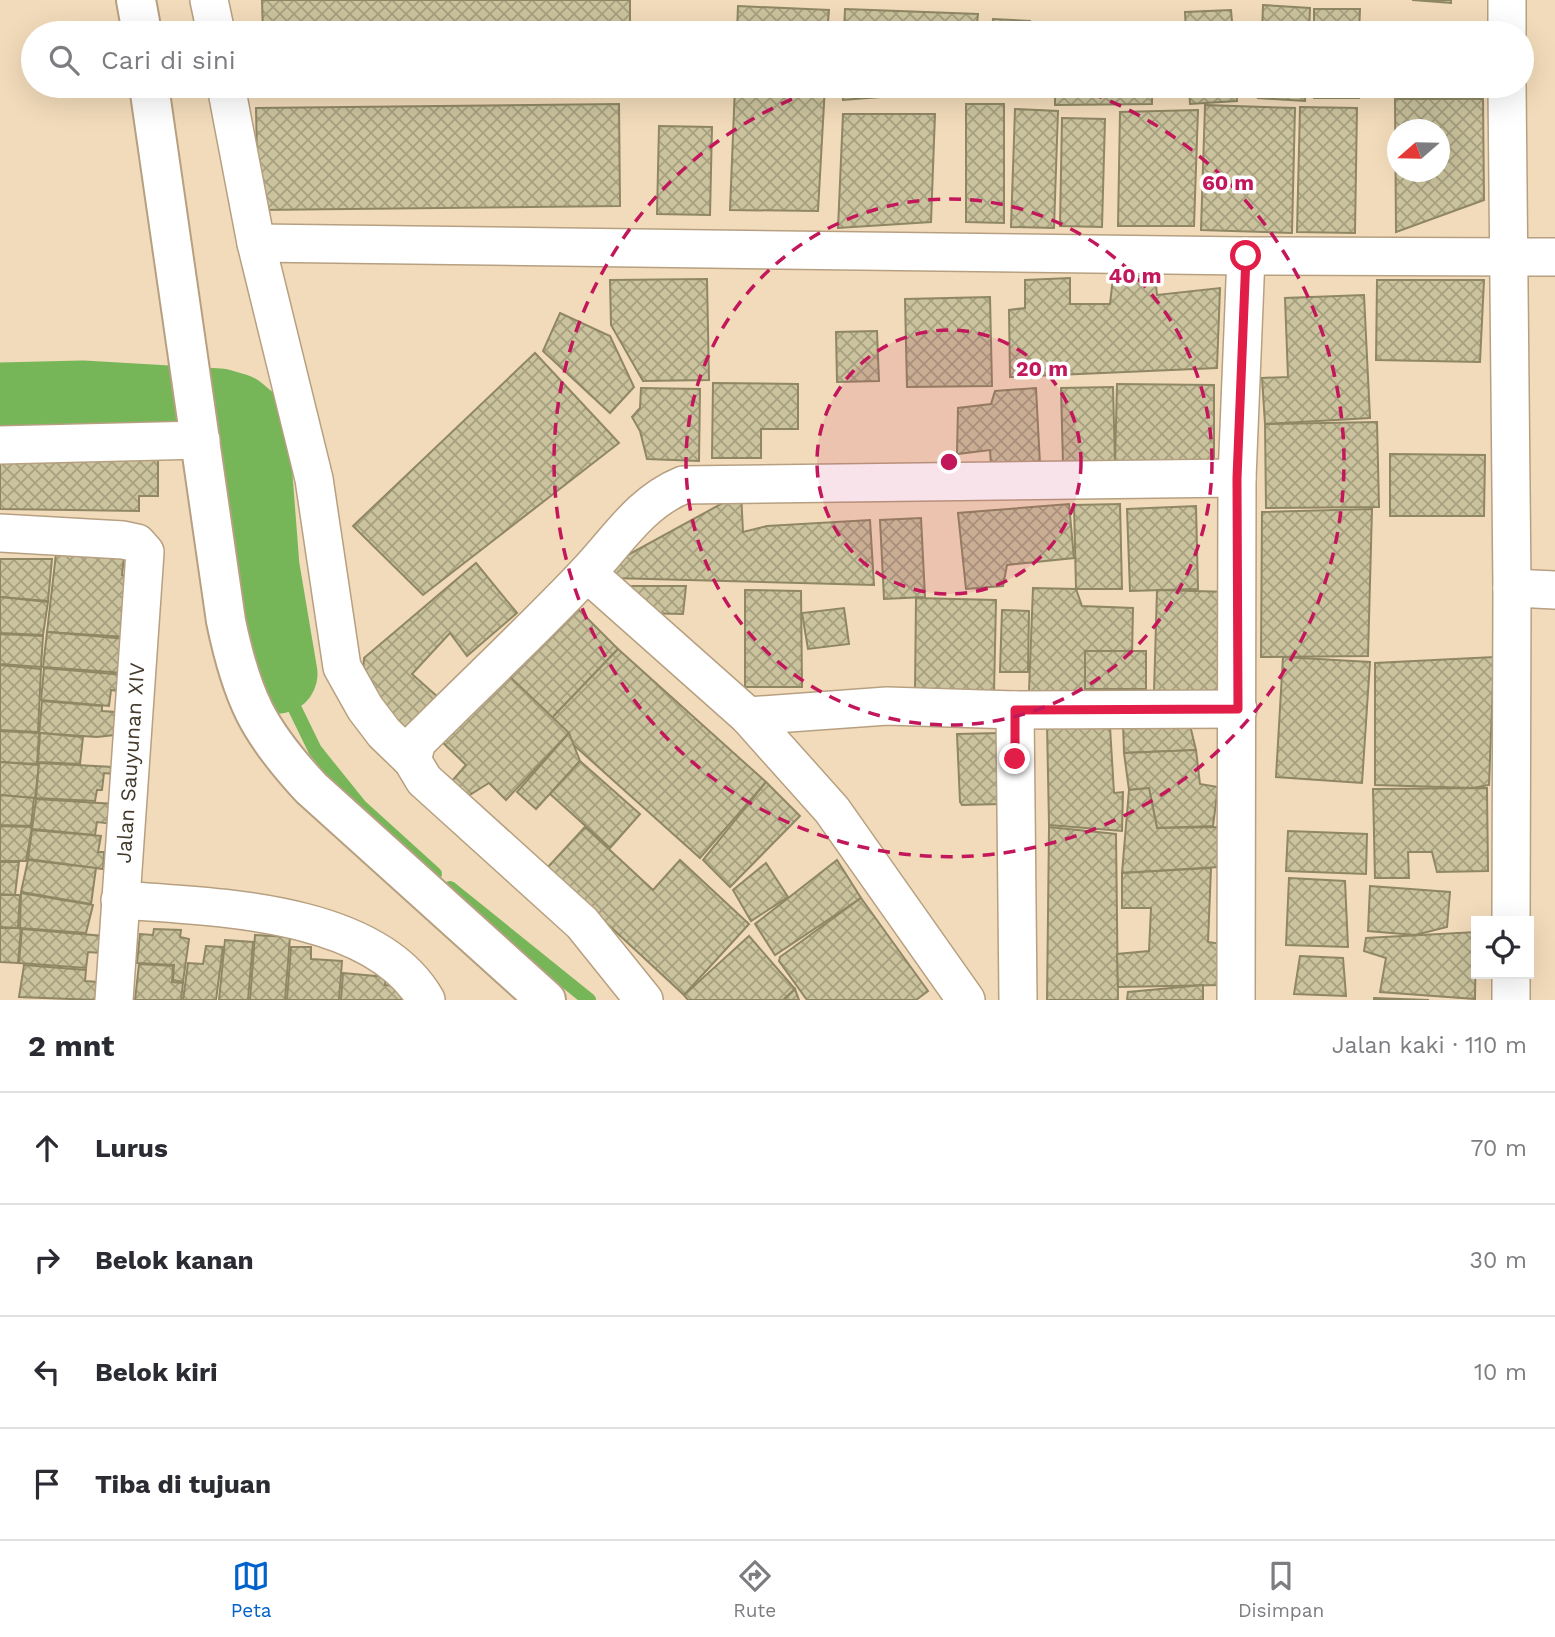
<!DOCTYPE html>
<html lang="id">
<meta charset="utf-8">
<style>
:root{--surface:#fff;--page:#f2f2f3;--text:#2b2b33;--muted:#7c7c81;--line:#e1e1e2;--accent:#0162cb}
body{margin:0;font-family:"Work Sans",sans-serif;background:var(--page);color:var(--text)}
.controls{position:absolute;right:21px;bottom:21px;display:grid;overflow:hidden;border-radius:0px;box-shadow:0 7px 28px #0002}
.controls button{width:63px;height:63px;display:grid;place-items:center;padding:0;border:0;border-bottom:2px solid var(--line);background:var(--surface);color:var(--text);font:35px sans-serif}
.compass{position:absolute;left:1387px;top:119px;width:63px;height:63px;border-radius:50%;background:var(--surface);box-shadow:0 7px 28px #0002;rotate:250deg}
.stop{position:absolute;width:21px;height:21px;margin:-16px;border:5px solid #e11d48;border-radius:50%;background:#fff}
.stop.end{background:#e11d48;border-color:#fff;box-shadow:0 2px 7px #0008}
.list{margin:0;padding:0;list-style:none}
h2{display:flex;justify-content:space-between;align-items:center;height:91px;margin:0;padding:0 28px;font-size:30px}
h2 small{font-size:23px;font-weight:400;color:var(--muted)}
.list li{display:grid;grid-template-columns:46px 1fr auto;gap:21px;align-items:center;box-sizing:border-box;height:112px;padding:0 28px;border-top:2px solid var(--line)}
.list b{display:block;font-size:26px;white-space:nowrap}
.list em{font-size:23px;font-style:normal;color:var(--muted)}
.icon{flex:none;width:38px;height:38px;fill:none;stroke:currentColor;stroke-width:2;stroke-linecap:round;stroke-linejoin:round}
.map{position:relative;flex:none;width:1555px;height:1000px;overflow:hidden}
.search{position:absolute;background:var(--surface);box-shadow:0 7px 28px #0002;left:21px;right:21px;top:21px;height:77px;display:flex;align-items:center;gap:18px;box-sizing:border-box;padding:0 24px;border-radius:38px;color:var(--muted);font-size:26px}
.sheet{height:539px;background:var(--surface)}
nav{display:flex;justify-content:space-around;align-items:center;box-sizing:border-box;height:98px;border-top:2px solid var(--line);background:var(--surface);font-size:19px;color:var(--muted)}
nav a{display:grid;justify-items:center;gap:4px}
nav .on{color:var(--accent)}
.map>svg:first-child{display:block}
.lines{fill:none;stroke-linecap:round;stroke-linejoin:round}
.stream{stroke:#76b659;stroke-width:14}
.river{stroke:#76b659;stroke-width:79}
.building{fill:url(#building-cross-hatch);stroke:#8f8764;stroke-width:2;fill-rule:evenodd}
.street-casing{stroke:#b6a081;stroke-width:40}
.secondary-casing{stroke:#b6a081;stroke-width:42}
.street{stroke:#fff;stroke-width:37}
.secondary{stroke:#fff;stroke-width:38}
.route{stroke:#e11d48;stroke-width:9}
.ring{fill:none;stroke:#c2185b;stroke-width:3.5;stroke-dasharray:12 9}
.labels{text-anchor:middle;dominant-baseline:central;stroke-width:7;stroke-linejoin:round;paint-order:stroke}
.street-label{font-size:21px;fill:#433a2c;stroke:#fff}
.centre{fill:#c2185b;stroke:#fff;stroke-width:3.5}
.ring-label{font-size:21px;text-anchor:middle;font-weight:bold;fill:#c2185b;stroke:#fff;stroke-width:7;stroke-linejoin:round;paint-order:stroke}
</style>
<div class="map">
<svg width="1555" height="1000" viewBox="0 0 1555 1000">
<defs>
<pattern id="building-cross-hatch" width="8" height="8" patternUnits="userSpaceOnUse" patternTransform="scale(1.75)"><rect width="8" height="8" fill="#cbc39d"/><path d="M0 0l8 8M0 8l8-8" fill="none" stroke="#a69f80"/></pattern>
</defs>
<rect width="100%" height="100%" fill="#f2dbba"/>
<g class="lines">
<g class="stream">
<path d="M278 674 315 750 360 806 435 874"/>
<path d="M450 888 589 1000"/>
</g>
<path class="river" d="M0 402 82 400 219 408 236 413 249 424 260 567 278 674"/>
</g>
<g class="building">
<path d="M262 0H630V33H263Z"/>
<path d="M1412 0H1451V3Z"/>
<path d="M1263 5 1310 8 1309 33H1262Z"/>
<path d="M738 6 829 10 827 33H737Z"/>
<path d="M845 9 978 14 976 33H844Z"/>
<path d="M1314 9H1360L1359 33H1314Z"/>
<path d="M1231 10 1233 33H1186L1185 12Z"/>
<path d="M993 19 1030 21 1029 33H992Z"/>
<path d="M264 86H630V87L264 90Z"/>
<path d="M735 86H825L818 211 730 210Z"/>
<path d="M844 86H972V90L843 100Z"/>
<path d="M990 86H1027V93L990 91Z"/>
<path d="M1055 86H1152V104L1055 105Z"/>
<path d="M1189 86H1236L1237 101 1190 104Z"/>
<path d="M1259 86H1306L1305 101 1258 98Z"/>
<rect x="1314" y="86" width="45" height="12"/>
<path d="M1395 99H1483L1484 200 1396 232ZM1398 130H1440V172H1398Z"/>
<path d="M619 104 620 206 258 210 256 108Z"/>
<path d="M966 104H1004V223L966 222Z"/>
<path d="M1205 105 1295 108 1292 233 1201 230Z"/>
<path d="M1300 107 1357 108 1355 233 1297 232Z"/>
<path d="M1015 109 1058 111 1054 228 1011 227Z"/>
<path d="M1198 110 1194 226H1118L1120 112Z"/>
<path d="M843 114H935L931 222 838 228Z"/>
<path d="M1062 118 1105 119 1102 227 1060 226Z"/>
<path d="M659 126 712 127 710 215 657 214Z"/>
<path d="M1155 275 1157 295 1220 288 1217 368 1010 377 1009 310 1025 308V280L1070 278V304H1110L1113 278Z"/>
<path d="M707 279 709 380 643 381 611 325 610 280Z"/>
<path d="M1377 280H1484L1480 362 1376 360Z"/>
<path d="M1364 295 1370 418 1265 424 1262 378 1288 377 1285 298Z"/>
<path d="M990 297 992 386 907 387 905 299Z"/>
<path d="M560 313 610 336 634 387 610 413 543 351Z"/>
<path d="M877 331 879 381 837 382 836 332Z"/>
<path d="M535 353 619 443 423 595 353 526Z"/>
<path d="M713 383 798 384V429H761V458H712Z"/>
<path d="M1117 384 1214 385V465L1115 463Z"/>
<path d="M1113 387 1115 463 1063 464 1061 388Z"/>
<path d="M641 388 700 389 699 461 647 459 640 431 632 417 640 408Z"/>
<path d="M1036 388 1040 464 991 465 990 450 957 454 958 408 991 404 995 391Z"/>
<path d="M1377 422 1379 507 1266 508 1265 424Z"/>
<path d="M0 452 158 455V496H139V511L0 509Z"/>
<path d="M1390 454 1485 455 1484 516H1390Z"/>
<path d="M741 493 743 532 767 526 870 520 874 585 612 578 615 562Z"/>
<path d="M1069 504 1074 558 1007 565 1003 586 966 589 958 513Z"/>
<path d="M1120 504 1122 589H1076L1074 505Z"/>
<path d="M1196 506 1198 589 1130 591 1127 509Z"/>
<path d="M1372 509 1368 656 1261 657 1262 512Z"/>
<path d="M921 518 925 597 884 599 880 520Z"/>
<path d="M56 554 124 557 122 575 132 576 127 637 47 632Z"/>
<path d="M0 559H52L48 601 0 597Z"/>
<path d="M476 563 517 613 467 656 450 633 412 674 439 698 407 729 378 722 362 693 364 658Z"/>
<path d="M629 586H686L683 614 637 613Z"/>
<path d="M1033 588 1076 589 1082 606 1133 608 1132 657 1085 651 1089 693 1029 691Z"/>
<path d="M745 590 801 591 802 687H745Z"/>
<path d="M1157 590 1230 592 1228 694 1154 692Z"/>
<path d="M0 597 48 602 43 635 0 633Z"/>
<path d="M916 598 996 600 994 693 915 691Z"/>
<path d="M574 605 618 649 548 722 503 670Z"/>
<path d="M844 608 849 644 808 649 802 613Z"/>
<path d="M1002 610 1029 611 1028 672H1000Z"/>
<path d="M47 632 128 639 124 673 43 667Z"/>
<path d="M0 634 43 636 41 667 0 664Z"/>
<path d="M618 649 766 782 700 858 548 722Z"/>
<rect x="1085" y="651" width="61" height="38"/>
<path d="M1283 657 1370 662 1362 783 1276 777Z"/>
<path d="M1494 657 1489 785 1473 788 1375 785V663Z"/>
<path d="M0 665 41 669 38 732 0 730Z"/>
<path d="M44 668 125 675 124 692 111 690 109 706 41 700Z"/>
<path d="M503 670 569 733 506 800 489 783 468 796 452 781 466 765 439 739Z"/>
<path d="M42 701 102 706V711L116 712 114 735 97 737 39 733Z"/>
<path d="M1189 721 1196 750 1124 753 1123 723Z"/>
<path d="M1047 724 1110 727 1114 793 1123 792 1122 831 1049 825Z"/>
<path d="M0 731 39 733 37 764 0 762Z"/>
<path d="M40 733 83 737 80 764 38 762Z"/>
<path d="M569 733 580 761 536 809 517 792Z"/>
<path d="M999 733 1001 804 962 805 960 802 957 734Z"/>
<path d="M1196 750 1200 784 1218 787 1213 826 1157 828 1149 788 1129 790 1124 753Z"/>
<path d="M580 761 640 814 610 848 550 794Z"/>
<path d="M0 762 39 765 35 798 0 795Z"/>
<path d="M39 763 113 767 112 774 104 773 102 790H97L95 801 36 798Z"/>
<path d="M766 782 800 816 730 887 703 860Z"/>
<path d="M1149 788 1157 828 1224 827 1218 867 1122 873 1129 790Z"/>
<path d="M1487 788 1488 871 1437 872 1432 852H1408L1409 878H1375L1373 789Z"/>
<path d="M0 795 34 798 31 826 0 825Z"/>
<path d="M36 799 115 804 113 824 97 822 95 835 32 829Z"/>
<path d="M0 826 32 827 26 861H0Z"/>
<path d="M585 827 653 890 680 860 749 924 684 995 547 868Z"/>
<path d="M1049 827 1116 834 1118 1000H1047Z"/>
<path d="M32 830 101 836 98 852H104L103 869 28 859Z"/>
<path d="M1288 831 1367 834 1366 874 1286 871Z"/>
<path d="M28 860 96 868 91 904 21 892Z"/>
<path d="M837 860 861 898 775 955 755 924Z"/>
<path d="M0 862H19L15 895 0 894Z"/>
<path d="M766 863 788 897 751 921 733 890Z"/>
<path d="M1211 868 1208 942 1229 945 1221 985 1118 987 1117 954 1149 951 1151 908H1122V873Z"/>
<path d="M1289 878 1345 881 1348 947 1286 945Z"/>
<path d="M1370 886 1450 892 1447 927 1415 935 1368 931Z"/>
<path d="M21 893 93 905 86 933 20 928Z"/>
<path d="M0 895H20L18 928 0 927Z"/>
<path d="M861 898 928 991 916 1000H807L779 961 780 957Z"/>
<path d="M0 928H21L18 963 0 962Z"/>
<path d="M22 929 104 936 101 953 88 952 86 968 19 963Z"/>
<path d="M154 929 181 930 180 937 189 939 183 982 173 980 174 965 137 963 140 934 153 935Z"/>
<path d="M1476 932 1475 999 1380 992 1386 958 1364 951 1366 938Z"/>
<path d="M255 935 290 937 285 1000H250Z"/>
<path d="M749 936 795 989 783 1000H688L684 995Z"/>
<path d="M225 940 253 942 248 1000H219Z"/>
<path d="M206 946 223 947 216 1000H183L188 963 203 964Z"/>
<path d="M291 947H311V959L342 961 339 1000H287Z"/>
<path d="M1300 956 1343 958 1346 996 1294 994Z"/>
<path d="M139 964 173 966 172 982 183 983 181 1000H135Z"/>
<path d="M24 965 86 970 85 981 98 982 96 1000 19 997Z"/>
<path d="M343 973 386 977 385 985 410 988 409 1000H341Z"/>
<path d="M1203 985V1000H1127L1128 992Z"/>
<path d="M795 989 799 1000H784Z"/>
<path d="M1374 998 1429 1000H1374Z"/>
</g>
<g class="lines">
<defs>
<g id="street">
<path d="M209 0 216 33"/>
<path d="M1507 0V33"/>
<path d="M226 86 256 243 314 479 342 667 365 708 384 733 412 760"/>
<path d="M1507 86 1512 588 1511 921"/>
<path d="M256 243 1246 256"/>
<path d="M0 445 201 440"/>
<path d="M0 533 123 540 137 543 145 552 114 1000"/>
<path d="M587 573 748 716 887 706 1015 710 1018 1000"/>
<path d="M1512 588 1555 590"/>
<path d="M1015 710 1238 709"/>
<path d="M748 716 832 810 966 1000"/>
<path d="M120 900C212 907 374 909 426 1000"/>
<path d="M644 1000 582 923 424 780 412 760 417 742C473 686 531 632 585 575 617 542 639 503 683 485L1237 478 1246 256 1555 257"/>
<path d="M1236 1000 1237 478"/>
<path d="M1511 1000V974"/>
</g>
<g id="secondary">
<path d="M136 0 142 33"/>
<path d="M149 86 226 621C242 698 258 731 311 788L546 1000"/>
</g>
</defs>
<use href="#street" class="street-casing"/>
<use href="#secondary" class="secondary-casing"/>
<use href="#street" class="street"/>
<use href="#secondary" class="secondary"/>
</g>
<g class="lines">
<path class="route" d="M1015 759V710L1238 709 1237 478 1246 256"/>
</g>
<circle cx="949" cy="462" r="132" fill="#c2185b" fill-opacity=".12"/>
<g class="ring">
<circle cx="949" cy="462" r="132"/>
<circle cx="949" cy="462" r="263"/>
<path d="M1071 86A395 395 0 1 1 827 86"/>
</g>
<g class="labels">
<g class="street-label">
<text transform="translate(130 763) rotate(-86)">Jalan Sauyunan XIV</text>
</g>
</g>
<circle cx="949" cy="462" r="10" class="centre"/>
<g class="ring-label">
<text x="1228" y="190">60 m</text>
<text x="1135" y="283">40 m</text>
<text x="1042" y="376">20 m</text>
</g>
</svg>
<div class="controls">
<button><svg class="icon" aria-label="locate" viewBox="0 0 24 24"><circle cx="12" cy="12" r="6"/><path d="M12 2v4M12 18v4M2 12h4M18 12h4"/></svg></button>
</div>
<svg class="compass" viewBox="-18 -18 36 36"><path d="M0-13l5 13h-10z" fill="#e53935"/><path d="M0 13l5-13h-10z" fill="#7c7c81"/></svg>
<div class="stop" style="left:1246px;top:256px"></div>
<div class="stop end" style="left:1015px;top:759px"></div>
<div class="search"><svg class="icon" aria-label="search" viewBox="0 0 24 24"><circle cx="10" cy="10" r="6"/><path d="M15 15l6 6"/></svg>Cari di sini</div>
</div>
<section class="sheet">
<h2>2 mnt<small>Jalan kaki · 110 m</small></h2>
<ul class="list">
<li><svg class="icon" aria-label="ahead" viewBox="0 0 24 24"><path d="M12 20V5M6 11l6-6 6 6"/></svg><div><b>Lurus</b></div><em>70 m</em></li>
<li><svg class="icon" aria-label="right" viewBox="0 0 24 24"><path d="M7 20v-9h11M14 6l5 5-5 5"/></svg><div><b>Belok kanan</b></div><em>30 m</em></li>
<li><svg class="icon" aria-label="left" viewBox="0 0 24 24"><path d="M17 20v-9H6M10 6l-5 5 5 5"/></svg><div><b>Belok kiri</b></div><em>10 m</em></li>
<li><svg class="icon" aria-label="arrive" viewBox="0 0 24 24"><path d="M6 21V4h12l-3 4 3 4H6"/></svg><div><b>Tiba di tujuan</b></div></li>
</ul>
</section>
<nav>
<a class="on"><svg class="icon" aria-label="map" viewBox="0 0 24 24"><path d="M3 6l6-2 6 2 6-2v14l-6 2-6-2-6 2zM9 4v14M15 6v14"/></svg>Peta</a>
<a><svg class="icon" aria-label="directions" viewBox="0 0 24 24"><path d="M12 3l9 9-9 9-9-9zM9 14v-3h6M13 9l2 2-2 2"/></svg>Rute</a>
<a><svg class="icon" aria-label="saved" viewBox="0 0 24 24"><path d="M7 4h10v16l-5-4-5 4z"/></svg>Disimpan</a>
</nav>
